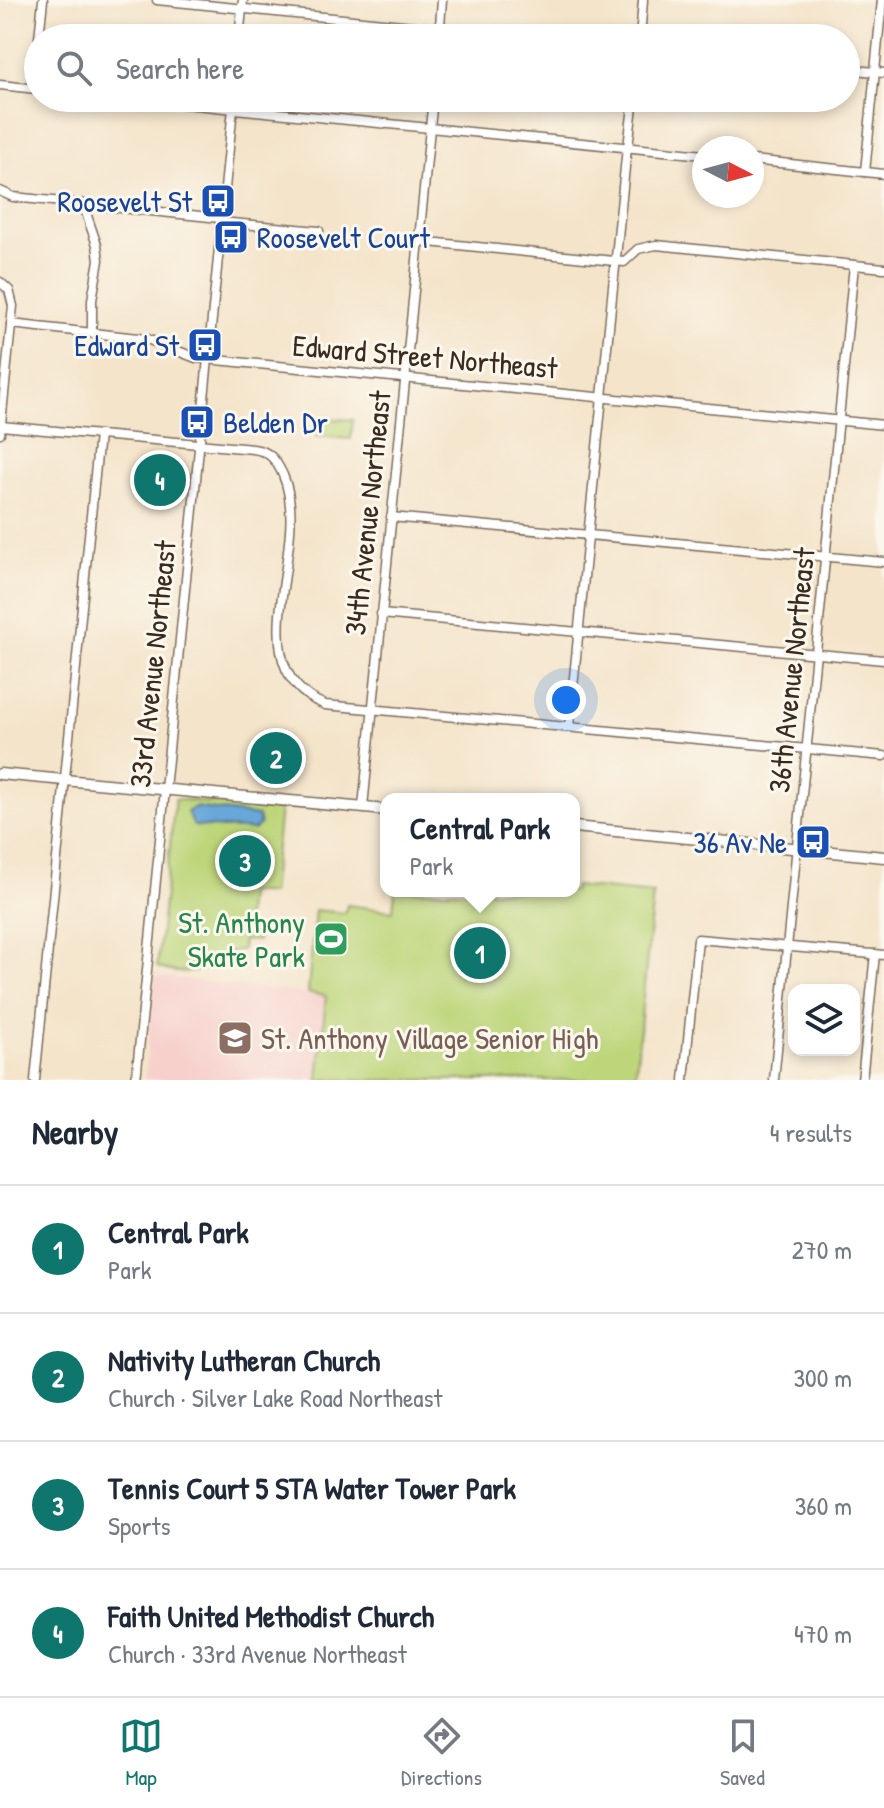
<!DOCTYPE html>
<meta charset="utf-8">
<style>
:root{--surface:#fff;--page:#f6f6f7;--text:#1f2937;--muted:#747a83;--line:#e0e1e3;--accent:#0f766e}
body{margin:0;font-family:"Patrick Hand",sans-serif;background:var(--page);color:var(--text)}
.controls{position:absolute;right:24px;bottom:24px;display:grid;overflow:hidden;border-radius:16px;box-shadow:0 4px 12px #0003}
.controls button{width:72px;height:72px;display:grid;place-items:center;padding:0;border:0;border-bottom:2px solid var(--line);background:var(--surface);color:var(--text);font:40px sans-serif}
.compass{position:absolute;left:692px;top:136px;width:72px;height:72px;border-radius:50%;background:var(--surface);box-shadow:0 4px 12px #0003;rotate:96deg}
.you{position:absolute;left:566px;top:700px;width:28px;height:28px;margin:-20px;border:6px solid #fff;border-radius:50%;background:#1a73e8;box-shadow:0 0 0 12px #1a73e833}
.badge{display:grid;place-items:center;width:52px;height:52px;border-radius:50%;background:var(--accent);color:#fff;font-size:26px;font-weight:700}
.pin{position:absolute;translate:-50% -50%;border:4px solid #fff;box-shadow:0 2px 8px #0006}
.popup{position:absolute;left:380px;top:793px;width:200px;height:104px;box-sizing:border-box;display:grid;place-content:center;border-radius:16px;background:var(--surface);filter:drop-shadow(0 2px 6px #0005);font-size:26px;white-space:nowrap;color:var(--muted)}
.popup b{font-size:30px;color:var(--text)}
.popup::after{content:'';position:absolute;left:50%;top:100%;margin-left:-16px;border:16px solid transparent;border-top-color:var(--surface)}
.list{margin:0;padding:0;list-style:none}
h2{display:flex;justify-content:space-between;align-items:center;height:104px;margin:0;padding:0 32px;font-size:34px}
h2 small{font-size:26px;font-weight:400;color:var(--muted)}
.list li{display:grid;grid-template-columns:52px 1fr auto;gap:24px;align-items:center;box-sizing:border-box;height:128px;padding:0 32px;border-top:2px solid var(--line)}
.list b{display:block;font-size:30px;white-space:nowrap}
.list p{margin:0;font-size:26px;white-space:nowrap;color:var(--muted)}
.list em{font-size:26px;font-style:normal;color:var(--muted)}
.icon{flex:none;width:44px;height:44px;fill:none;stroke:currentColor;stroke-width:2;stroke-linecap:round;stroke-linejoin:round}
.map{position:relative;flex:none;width:884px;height:1080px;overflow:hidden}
.search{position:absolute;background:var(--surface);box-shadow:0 4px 12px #0003;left:24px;right:24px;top:24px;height:88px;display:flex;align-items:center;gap:20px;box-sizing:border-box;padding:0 28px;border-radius:44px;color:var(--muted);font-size:30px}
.sheet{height:616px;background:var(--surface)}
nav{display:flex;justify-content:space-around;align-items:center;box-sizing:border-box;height:112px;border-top:2px solid var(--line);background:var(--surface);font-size:22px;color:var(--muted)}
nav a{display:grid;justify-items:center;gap:4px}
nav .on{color:var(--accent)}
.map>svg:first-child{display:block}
.built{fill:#f7d0cc}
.green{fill:#bdd67a;stroke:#7c804c;stroke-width:2}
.water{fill:#68a7da;stroke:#52687c;stroke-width:2}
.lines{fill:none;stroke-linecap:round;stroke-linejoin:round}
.minor-casing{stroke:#7c6b5a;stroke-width:11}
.major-casing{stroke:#7c6b5a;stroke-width:13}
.minor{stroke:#fff;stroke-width:8}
.major{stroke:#fff;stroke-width:10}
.labels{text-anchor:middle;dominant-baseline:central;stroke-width:6;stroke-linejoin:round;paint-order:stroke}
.transit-label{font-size:30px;fill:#164399;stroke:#fbf7ec;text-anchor:end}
.street-label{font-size:30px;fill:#3b2a1e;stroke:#fbf7ec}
.leisure-label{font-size:30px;fill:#27864d;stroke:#fbf7ec;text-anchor:end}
.education-label{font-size:30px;fill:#785e54;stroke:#fbf7ec;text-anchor:start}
</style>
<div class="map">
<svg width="884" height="1080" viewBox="0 0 884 1080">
<rect width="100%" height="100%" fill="#fbf7ec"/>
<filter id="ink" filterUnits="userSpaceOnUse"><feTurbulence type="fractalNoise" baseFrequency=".0125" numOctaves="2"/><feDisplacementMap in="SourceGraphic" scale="16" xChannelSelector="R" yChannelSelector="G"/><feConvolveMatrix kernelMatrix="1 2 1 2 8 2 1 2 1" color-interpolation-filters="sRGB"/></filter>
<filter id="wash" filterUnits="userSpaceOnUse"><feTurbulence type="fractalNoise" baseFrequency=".006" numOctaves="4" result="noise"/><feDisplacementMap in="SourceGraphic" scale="32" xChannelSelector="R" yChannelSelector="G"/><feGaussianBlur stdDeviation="1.8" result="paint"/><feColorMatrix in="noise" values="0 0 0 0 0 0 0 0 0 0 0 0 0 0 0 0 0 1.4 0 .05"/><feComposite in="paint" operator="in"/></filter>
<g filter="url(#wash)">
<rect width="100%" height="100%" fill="#f4e4ca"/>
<path class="built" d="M155 976 326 996 318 1080H145Z"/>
<g class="green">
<path d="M318 418 353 420 351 439 316 436Z"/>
<path d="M175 799 280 809 271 894 248 892 245 924 258 926 257 941 243 940 242 949 225 954V960C204 973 180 976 157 967Z"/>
<path d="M574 886 653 894 635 1080H318L326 996 308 993 315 910 345 913 347 905 393 911 395 891H574Z"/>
</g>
<path class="water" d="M195 807 258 816 260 825 254 830 194 826 187 812Z"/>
</g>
<g filter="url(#ink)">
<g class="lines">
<defs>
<g id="minor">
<path d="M157 0 531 38"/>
<path d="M39 38 43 0"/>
<path d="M239 38 243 0"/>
<path d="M439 38 442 0"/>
<path d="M640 38 643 0"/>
<path d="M846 69 884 73"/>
<path d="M0 85 37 89"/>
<path d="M34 88 38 45"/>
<path d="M124 98 704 155"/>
<path d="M628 147 634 98"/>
<path d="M752 160 884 174"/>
<path d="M865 172 882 0"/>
<path d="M0 191 13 197 220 218"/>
<path d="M83 204 97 245 99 260 92 300V333"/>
<path d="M220 222 319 231"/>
<path d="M419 241 624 262 638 249 656 245 884 268"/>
<path d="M0 282 9 290 13 306 0 433"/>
<path d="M11 324 147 339 196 358 884 425"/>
<path d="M1 426 253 449C270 451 276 460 283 475 314 547 233 668 325 705L884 756"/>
<path d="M391 517 884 562"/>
<path d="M381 614 884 660"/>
<path d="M569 727 627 147"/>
<path d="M363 807 433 98"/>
<path d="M35 1080 99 435"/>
<path d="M136 1080 234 98"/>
<path d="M684 1080 698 939 884 955"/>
<path d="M774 1080 854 265"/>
<path d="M862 1080 875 954"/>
</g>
<g id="major">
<path d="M0 774 386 810"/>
<path d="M574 827 884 857"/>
</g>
</defs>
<use href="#minor" class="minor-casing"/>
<use href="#major" class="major-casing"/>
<use href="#minor" class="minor"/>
<use href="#major" class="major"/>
</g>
</g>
<defs>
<symbol id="bus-square" viewBox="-11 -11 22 22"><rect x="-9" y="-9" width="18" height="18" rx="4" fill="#1a4fb4" stroke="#fbf7ec"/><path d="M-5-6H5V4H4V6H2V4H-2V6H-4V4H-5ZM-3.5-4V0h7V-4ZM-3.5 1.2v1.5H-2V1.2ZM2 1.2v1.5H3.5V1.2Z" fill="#fff"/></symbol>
<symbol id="stadium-square" viewBox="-11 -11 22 22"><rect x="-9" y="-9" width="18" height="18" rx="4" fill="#2e9e5b" stroke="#fbf7ec"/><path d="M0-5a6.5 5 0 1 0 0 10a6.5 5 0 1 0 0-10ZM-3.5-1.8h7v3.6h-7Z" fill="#fff"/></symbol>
<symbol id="school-square" viewBox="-11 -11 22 22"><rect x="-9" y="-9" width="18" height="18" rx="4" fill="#8d6e63" stroke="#fbf7ec"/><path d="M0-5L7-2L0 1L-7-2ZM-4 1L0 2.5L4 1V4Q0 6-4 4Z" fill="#fff"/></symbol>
</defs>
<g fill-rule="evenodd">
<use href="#bus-square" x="198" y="181" width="40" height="40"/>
<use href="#bus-square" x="211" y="217" width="40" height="40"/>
<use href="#bus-square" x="185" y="325" width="40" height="40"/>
<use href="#bus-square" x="177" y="402" width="40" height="40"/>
<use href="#bus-square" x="793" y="822" width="40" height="40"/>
<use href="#stadium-square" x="311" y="919" width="40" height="40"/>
<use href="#school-square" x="215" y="1018" width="40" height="40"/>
</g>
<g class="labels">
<g class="transit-label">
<text x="192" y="201">Roosevelt St</text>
<text x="257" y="237" text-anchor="start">Roosevelt Court</text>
<text x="179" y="345">Edward St</text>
<text x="223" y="422" text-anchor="start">Belden Dr</text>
<text x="787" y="842">36 Av Ne</text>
</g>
<g class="street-label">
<text transform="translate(425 356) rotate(5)">Edward Street Northeast</text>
<text transform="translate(367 513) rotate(-84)">34th Avenue Northeast</text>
<text transform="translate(152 664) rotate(-84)">33rd Avenue Northeast</text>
<text transform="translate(791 670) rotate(-84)">36th Avenue Northeast</text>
</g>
<g class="leisure-label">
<text x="305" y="922">St. Anthony<tspan x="305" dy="34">Skate Park</tspan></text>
</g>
<g class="education-label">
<text x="261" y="1038">St. Anthony Village Senior High</text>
</g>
</g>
</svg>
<div class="controls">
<button><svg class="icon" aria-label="layers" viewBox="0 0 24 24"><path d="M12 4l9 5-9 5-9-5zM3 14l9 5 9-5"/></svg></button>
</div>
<svg class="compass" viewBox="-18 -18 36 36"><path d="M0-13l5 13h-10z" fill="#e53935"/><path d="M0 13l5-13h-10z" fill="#747a83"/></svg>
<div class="you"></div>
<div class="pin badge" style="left:480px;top:953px">1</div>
<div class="popup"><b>Central Park</b>Park</div>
<div class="pin badge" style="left:276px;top:758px">2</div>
<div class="pin badge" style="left:245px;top:861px">3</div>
<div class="pin badge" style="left:160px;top:480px">4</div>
<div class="search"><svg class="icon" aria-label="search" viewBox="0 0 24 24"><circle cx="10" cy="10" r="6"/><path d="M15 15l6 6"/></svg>Search here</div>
</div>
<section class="sheet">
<h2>Nearby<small>4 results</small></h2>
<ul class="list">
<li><span class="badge">1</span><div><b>Central Park</b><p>Park</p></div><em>270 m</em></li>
<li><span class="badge">2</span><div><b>Nativity Lutheran Church</b><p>Church · Silver Lake Road Northeast</p></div><em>300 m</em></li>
<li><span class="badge">3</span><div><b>Tennis Court 5 STA Water Tower Park</b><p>Sports</p></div><em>360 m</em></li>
<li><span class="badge">4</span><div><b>Faith United Methodist Church</b><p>Church · 33rd Avenue Northeast</p></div><em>470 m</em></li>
</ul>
</section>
<nav>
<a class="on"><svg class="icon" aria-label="map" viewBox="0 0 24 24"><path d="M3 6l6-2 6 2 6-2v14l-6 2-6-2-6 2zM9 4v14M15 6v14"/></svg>Map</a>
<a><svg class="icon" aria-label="directions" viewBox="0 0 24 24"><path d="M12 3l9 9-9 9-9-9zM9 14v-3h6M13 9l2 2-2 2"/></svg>Directions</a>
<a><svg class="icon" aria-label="saved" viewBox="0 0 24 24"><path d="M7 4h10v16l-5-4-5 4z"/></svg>Saved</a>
</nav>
